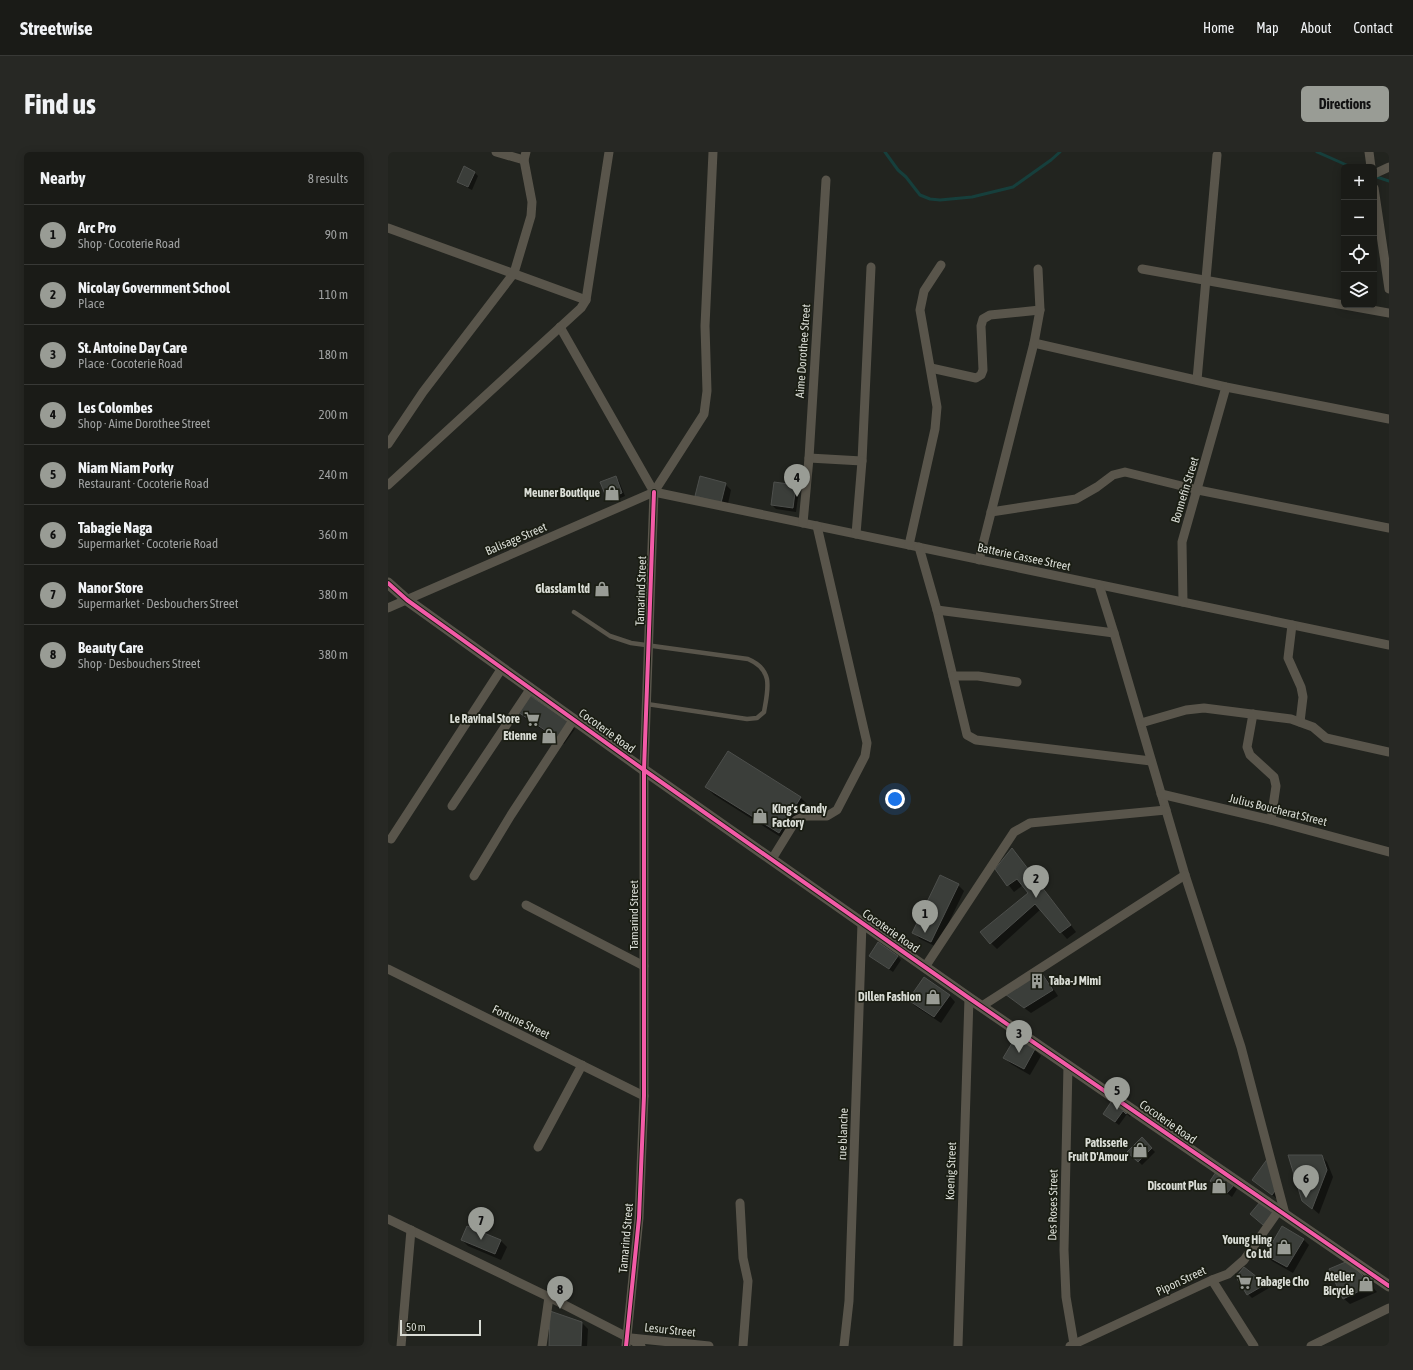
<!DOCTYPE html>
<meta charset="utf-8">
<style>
:root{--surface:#1a1b17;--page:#272824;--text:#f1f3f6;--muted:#9fa1a1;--line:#383936;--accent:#999c95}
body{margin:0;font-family:"Asap Condensed",sans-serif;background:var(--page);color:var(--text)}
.controls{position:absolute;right:12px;top:12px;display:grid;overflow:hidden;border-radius:6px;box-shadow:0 2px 10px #0003}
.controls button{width:36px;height:36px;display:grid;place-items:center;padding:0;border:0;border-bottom:1px solid var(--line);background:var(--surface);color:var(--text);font:20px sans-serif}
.scale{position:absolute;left:12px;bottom:10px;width:81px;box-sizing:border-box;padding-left:4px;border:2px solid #d9dcd5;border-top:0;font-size:11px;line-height:14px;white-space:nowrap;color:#d9dcd5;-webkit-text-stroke:3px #1a1d13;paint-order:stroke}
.you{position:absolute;left:507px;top:647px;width:14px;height:14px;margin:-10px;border:3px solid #fff;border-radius:50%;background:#1a73e8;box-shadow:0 0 0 6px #1a73e833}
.badge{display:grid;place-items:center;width:26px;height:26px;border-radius:50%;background:var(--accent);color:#111;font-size:13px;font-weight:700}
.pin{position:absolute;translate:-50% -33px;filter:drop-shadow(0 1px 2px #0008)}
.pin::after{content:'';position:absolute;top:21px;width:14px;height:12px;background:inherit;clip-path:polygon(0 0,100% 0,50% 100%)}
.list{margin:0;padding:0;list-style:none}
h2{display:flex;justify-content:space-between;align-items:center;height:52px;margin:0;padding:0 16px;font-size:17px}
h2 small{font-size:13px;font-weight:400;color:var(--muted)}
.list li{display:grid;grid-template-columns:26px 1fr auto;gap:12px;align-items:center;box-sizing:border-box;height:60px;padding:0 16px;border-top:1px solid var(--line)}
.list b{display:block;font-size:15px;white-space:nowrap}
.list p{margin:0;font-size:13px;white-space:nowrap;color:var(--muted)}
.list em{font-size:13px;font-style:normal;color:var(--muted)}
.icon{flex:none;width:22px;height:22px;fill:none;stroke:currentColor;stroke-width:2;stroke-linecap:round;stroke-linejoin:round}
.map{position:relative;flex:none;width:1001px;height:1194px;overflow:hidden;border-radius:6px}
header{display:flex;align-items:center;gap:24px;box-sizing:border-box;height:56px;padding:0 20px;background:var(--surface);border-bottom:1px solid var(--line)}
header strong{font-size:19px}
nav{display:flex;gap:22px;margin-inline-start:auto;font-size:14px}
.intro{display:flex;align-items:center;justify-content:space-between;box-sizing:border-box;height:96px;padding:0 24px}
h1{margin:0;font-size:28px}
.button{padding:10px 18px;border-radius:6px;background:var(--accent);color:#111;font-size:14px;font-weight:700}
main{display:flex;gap:24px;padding:0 24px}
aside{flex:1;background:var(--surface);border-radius:6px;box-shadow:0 2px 10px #0003}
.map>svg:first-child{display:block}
.shadow{fill:#0007}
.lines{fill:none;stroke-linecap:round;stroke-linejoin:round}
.stream{stroke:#163f3c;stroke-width:3}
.building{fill:#3b3e3a;stroke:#4d4f4c}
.service{stroke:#59554b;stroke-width:4.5}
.minor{stroke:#59554b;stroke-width:9}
.tertiary{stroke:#59554b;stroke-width:11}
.cycleway-casing{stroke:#1a1d13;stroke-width:6}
.cycleway{stroke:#f35aa7;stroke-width:4}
.labels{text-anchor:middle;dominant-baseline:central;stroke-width:3.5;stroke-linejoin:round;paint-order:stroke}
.street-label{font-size:12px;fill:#d9dcd5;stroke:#1a1d13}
.poi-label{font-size:12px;font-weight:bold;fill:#d9dcd5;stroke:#1a1d13;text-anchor:end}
</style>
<header>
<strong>Streetwise</strong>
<nav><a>Home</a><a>Map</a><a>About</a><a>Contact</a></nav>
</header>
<div class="intro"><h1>Find us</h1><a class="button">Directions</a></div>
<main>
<aside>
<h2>Nearby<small>8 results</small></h2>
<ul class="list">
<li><span class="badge">1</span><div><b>Arc Pro</b><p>Shop · Cocoterie Road</p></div><em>90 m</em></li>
<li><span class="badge">2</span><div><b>Nicolay Government School</b><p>Place</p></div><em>110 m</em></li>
<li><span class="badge">3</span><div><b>St. Antoine Day Care</b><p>Place · Cocoterie Road</p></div><em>180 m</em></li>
<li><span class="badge">4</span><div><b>Les Colombes</b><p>Shop · Aime Dorothee Street</p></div><em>200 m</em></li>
<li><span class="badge">5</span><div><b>Niam Niam Porky</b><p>Restaurant · Cocoterie Road</p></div><em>240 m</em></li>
<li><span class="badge">6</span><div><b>Tabagie Naga</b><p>Supermarket · Cocoterie Road</p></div><em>360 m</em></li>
<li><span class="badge">7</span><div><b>Nanor Store</b><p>Supermarket · Desbouchers Street</p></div><em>380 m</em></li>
<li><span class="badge">8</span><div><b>Beauty Care</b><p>Shop · Desbouchers Street</p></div><em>380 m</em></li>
</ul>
</aside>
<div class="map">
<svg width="1001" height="1194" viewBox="0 0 1001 1194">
<rect width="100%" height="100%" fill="#22241f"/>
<g class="shadow">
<path d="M86 20 90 24 84 38 74 33 70 29Z"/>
<path d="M227 325 231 329 237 344 223 350 220 346Z"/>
<path d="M337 332 343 338 339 356 314 350Z"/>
<path d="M407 334 411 338 408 360 388 357 384 353Z"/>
<path d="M131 560 181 571 187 577 176 592 137 566Z"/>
<path d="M340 600 413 646 421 654 399 689 326 643 318 635Z"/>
<path d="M624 698 630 704 688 780 679 787 653 757 609 797 603 791 641 741 635 733 626 740 608 717Z"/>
<path d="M570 733 576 739 549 795 532 787 526 781Z"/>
<path d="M482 804H509L513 808 505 820Z"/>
<path d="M653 821 659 827 670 844 643 861 619 843Z"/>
<path d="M561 843 567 850 553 871 527 854 521 848Z"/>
<path d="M627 887 647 898 653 904 642 923 623 912 617 906Z"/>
<path d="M726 948 744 962 742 965 739 962 731 973 716 962Z"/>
<path d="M754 987 767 1000 754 1013 741 1000Z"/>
<path d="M933 1004 939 1010 945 1025 931 1062 915 1048Z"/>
<path d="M865 1028 892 1040 888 1046Z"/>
<path d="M827 1032 845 1033 849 1037 844 1045Z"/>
<path d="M80 1075 113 1089 119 1095 113 1108 80 1094 74 1088Z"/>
<path d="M915 1087 921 1093 905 1121 884 1109 878 1103Z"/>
<path d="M960 1110 989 1140 962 1152 955 1146Z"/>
<path d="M856 1116 877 1133 881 1136 864 1146 860 1142Z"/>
<path d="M194 1171 200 1177 199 1194H162Z"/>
</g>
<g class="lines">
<g class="stream">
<path d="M497 0 510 18 518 25 532 43 542 47 552 48 584 45 625 35 663 8 672 0"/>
<path d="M929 0 963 15"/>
<path d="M986 24 1001 29"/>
</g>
</g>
<g class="building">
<path d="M76 14 87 20 80 35 69 30Z"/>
<path d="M228 324 234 341 219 347 212 330Z"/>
<path d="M312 324 338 331 333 351 307 344Z"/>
<path d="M386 330 408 333 405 356 383 353Z"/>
<path d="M141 543 181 570 170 587 130 560Z"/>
<path d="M340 599 413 645 391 681 317 635Z"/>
<path d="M624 696 683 773 672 781 647 752 602 792 592 780 640 741 629 727 619 734 607 717Z"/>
<path d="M552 723 571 732 543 790 524 781Z"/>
<path d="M490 790 510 804 501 817 481 804Z"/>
<path d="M653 820 665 838 636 856 617 842Z"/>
<path d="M536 825 562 843 546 865 520 848Z"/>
<path d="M627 886 647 897 636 917 615 906Z"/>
<path d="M725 947 741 957 738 962 735 959 727 970 715 962Z"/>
<path d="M754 985 764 996 750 1010 739 1000Z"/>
<path d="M900 1003H934L939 1018 924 1057 914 1049Z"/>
<path d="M880 1006 889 1036 884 1043 864 1028Z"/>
<path d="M828 1020 846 1033 839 1041 822 1029Z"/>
<path d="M872 1050 885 1061 875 1073 862 1062Z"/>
<path d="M79 1074 113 1088 107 1102 73 1088Z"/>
<path d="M894 1074 916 1087 899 1115 877 1103Z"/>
<path d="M960 1109 984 1133 955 1147 941 1117Z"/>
<path d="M856 1115 878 1132 859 1143 848 1125Z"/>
<path d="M162 1159 194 1170 193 1194H161Z"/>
</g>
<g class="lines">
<path class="service" d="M186 460 222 484 243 491 360 507C386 518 380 537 376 560L369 566 359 567 259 552"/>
<g class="minor">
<path d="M108 0 136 8"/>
<path d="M981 0 983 15"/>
<path d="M986 22 1001 15"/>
<path d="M986 36 1001 137"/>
<path d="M0 76 198 148"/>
<path d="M754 117 1001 161"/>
<path d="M172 175 266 340"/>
<path d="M646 191 838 235 1001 267"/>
<path d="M543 216 588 226 593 223 595 218 593 174 595 167 602 163 652 158"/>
<path d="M809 228 829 3"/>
<path d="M0 292 35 240 126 121 143 64 144 50 136 8 138 0"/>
<path d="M421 306 474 309 483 115"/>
<path d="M0 333 193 156 198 148 221 0"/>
<path d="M266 340 1001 493"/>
<path d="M266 340 316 262 319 239 317 174 325 0"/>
<path d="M603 360 688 347 709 335 725 323 737 320 810 338 1001 376"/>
<path d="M415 371 421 306 438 28"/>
<path d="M468 382 474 309"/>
<path d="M521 393 547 277 549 255 532 158 536 139 553 113"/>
<path d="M531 395 549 458 579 583 588 588 763 609"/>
<path d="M591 408 646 191 652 158 650 117"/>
<path d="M711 433 726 481 797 723 853 895 897 1062"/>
<path d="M795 450 794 390 838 235"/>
<path d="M0 456 266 340"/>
<path d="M549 458 726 481"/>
<path d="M904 473 900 506 913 535 915 545 912 570"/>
<path d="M565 524H590L629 530"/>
<path d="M865 562 859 595 862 603 886 625 888 634 883 668"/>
<path d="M753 571 798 558 816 556 903 567 925 575 938 586 1001 600"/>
<path d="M773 642 883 668 1001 700"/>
<path d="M64 654 143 536"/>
<path d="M3 687 114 516"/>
<path d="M384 707 408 668 417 664H439L449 658 477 604 479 591 429 374"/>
<path d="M86 724 123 663 186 567"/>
<path d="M138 753 256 814"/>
<path d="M537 815 626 680 642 671 778 658"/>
<path d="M0 817 256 944"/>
<path d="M594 854 797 723"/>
<path d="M680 913 676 1098 678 1145 686 1192"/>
<path d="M150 995 194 913"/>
<path d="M352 1051 355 1106 360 1129 355 1194"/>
<path d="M0 1067 161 1145 241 1186 253 1194"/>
<path d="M824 1128 866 1194"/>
<path d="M243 1186 321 1194"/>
<path d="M13 1194 23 1078"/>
<path d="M154 1194 161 1145"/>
<path d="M238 1194 251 1066 256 944V618L266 340"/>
<path d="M456 1194 461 1149 474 771"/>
<path d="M570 1194 581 846"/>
<path d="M682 1194 824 1128 840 1122 856 1108 891 1058"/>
<path d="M923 1194 1001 1156"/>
</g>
<path class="tertiary" d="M0 431 19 448 256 618 581 846 1001 1134"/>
<defs>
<g id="cycleway">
<path d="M0 431 19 448 256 618 581 846 1001 1134"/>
<path d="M238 1194 251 1066 256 944V618L266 340"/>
</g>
</defs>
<use href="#cycleway" class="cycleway-casing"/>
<use href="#cycleway" class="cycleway"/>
</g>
<defs>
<symbol id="shop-bare" viewBox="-9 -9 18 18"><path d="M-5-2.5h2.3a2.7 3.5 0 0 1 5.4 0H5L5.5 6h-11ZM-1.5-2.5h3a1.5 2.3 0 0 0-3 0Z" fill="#999c95" stroke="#1a1d13" stroke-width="2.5" paint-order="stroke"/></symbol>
<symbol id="supermarket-bare" viewBox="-9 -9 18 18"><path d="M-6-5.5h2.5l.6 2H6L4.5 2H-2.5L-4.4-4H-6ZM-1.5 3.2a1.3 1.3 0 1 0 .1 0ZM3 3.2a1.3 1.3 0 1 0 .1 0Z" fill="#999c95" stroke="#1a1d13" stroke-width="2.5" paint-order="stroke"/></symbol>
<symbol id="building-bare" viewBox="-9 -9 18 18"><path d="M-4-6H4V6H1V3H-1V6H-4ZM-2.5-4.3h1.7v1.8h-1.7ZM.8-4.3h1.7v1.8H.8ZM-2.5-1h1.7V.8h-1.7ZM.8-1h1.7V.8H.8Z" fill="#999c95" stroke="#1a1d13" stroke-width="2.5" paint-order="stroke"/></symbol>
</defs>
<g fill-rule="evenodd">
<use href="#shop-bare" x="213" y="330" width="22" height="22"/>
<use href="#shop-bare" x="203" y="426" width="22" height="22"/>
<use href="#supermarket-bare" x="133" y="556" width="22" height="22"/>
<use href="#shop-bare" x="150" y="573" width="22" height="22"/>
<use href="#shop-bare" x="361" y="653" width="22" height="22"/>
<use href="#building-bare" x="638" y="818" width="22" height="22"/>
<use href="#shop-bare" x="534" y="834" width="22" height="22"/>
<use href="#shop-bare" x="741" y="987" width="22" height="22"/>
<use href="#shop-bare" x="820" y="1023" width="22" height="22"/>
<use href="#shop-bare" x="885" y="1084" width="22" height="22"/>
<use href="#supermarket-bare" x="845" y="1119" width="22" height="22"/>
<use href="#shop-bare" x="967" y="1121" width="22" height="22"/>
</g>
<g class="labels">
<g class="street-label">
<text transform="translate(415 199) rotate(-86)">Aime Dorothee Street</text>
<text transform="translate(797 338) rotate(-73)">Bonnefin Street</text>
<text transform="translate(128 387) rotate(-23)">Balisage Street</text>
<text transform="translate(636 405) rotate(12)">Batterie Cassee Street</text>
<text transform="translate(253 439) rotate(-88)">Tamarind Street</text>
<text transform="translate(219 579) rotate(36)">Cocoterie Road</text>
<text transform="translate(890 658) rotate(14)">Julius Boucherat Street</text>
<text transform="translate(246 763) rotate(-90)">Tamarind Street</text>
<text transform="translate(503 779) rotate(35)">Cocoterie Road</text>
<text transform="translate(133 870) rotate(26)">Fortune Street</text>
<text transform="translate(780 970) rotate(35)">Cocoterie Road</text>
<text transform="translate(455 982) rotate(-88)">rue blanche</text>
<text transform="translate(563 1019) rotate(-88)">Koenig Street</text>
<text transform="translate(665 1053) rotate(-89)">Des Roses Street</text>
<text transform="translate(238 1086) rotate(-85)">Tamarind Street</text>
<text transform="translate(793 1129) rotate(-25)">Pipon Street</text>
<text transform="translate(282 1178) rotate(6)">Lesur Street</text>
</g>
<g class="poi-label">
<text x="212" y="341">Meuner Boutique</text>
<text x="202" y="437">Glasslam ltd</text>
<text x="132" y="567">Le Ravinal Store</text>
<text x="149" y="584">Etienne</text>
<text x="384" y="657" text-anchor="start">King's Candy<tspan x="384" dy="14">Factory</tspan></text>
<text x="661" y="829" text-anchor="start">Taba-J Mimi</text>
<text x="533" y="845">Dillen Fashion</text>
<text x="740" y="991">Patisserie<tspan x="740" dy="14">Fruit D'Amour</tspan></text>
<text x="819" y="1034">Discount Plus</text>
<text x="884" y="1088">Young Hing<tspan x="884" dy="14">Co Ltd</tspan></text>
<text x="966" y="1125">Atelier<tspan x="966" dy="14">Bicycle</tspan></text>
<text x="868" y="1130" text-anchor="start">Tabagie Cho</text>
</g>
</g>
</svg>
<div class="controls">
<button>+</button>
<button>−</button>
<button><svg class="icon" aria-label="locate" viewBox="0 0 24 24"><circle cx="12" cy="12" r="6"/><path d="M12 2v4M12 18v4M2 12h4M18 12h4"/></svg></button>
<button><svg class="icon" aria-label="layers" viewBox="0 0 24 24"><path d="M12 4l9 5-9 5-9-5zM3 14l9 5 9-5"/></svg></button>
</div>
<div class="scale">50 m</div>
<div class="you"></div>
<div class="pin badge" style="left:537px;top:781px">1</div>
<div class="pin badge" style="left:648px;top:746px">2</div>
<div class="pin badge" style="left:631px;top:901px">3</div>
<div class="pin badge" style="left:409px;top:345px">4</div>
<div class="pin badge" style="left:729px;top:958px">5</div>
<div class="pin badge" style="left:918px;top:1046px">6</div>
<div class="pin badge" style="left:93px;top:1088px">7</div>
<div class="pin badge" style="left:172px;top:1157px">8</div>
</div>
</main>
